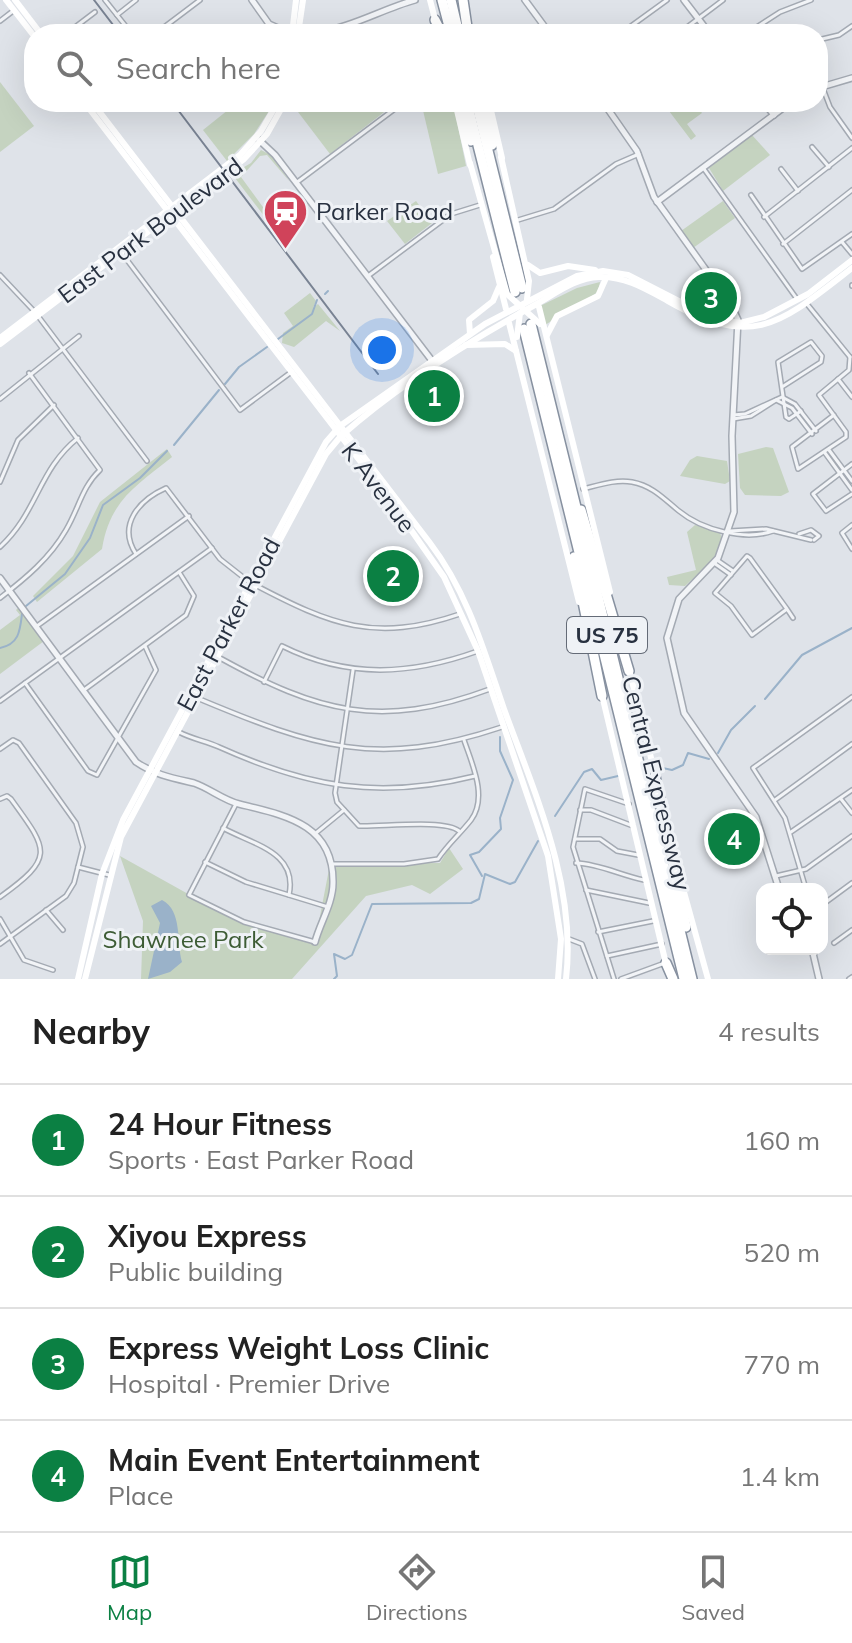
<!DOCTYPE html>
<meta charset="utf-8">
<style>
:root{--surface:#fff;--page:#f2f2f2;--text:#222;--muted:#767676;--line:#e0e0e0;--accent:#0b8043}
body{margin:0;font-family:Mulish,sans-serif;background:var(--page);color:var(--text)}
.controls{position:absolute;right:24px;bottom:24px;display:grid;overflow:hidden;border-radius:16px;box-shadow:0 8px 32px #0002}
.controls button{width:72px;height:72px;display:grid;place-items:center;padding:0;border:0;border-bottom:2px solid var(--line);background:var(--surface);color:var(--text);font:40px sans-serif}
.you{position:absolute;left:382px;top:350px;width:28px;height:28px;margin:-20px;border:6px solid #fff;border-radius:50%;background:#1a73e8;box-shadow:0 0 0 12px #1a73e833}
.badge{display:grid;place-items:center;width:52px;height:52px;border-radius:50%;background:var(--accent);color:#fff;font-size:26px;font-weight:700}
.pin{position:absolute;translate:-50% -50%;border:4px solid #fff;box-shadow:0 2px 8px #0006}
.list{margin:0;padding:0;list-style:none}
h2{display:flex;justify-content:space-between;align-items:center;height:104px;margin:0;padding:0 32px;font-size:34px}
h2 small{font-size:26px;font-weight:400;color:var(--muted)}
.list li{display:grid;grid-template-columns:52px 1fr auto;gap:24px;align-items:center;box-sizing:border-box;height:112px;padding:0 32px;border-top:2px solid var(--line)}
.list b{display:block;font-size:30px;white-space:nowrap}
.list p{margin:0;font-size:26px;white-space:nowrap;color:var(--muted)}
.list em{font-size:26px;font-style:normal;color:var(--muted)}
.icon{flex:none;width:44px;height:44px;fill:none;stroke:currentColor;stroke-width:2;stroke-linecap:round;stroke-linejoin:round}
.map{position:relative;flex:none;width:852px;height:979px;overflow:hidden}
.search{position:absolute;background:var(--surface);box-shadow:0 8px 32px #0002;left:24px;right:24px;top:24px;height:88px;display:flex;align-items:center;gap:20px;box-sizing:border-box;padding:0 28px;border-radius:32px;color:var(--muted);font-size:30px}
.sheet{height:552px;background:var(--surface)}
nav{display:flex;justify-content:space-around;align-items:center;box-sizing:border-box;height:112px;border-top:2px solid var(--line);background:var(--surface);font-size:22px;color:var(--muted)}
nav a{display:grid;justify-items:center;gap:4px}
nav .on{color:var(--accent)}
.map>svg:first-child{display:block}
.green{fill:#c5d3c0}
.water{fill:#9ab2c9}
.lines{fill:none;stroke-linecap:round;stroke-linejoin:round}
.stream{stroke:#9ab2c9;stroke-width:2}
.minor-casing{stroke:#a4aab3;stroke-width:6}
.tertiary-casing{stroke:#a4aab3;stroke-width:8}
.motorway-casing{stroke:#8791a0;stroke-width:12}
.minor{stroke:#f2f4f7;stroke-width:3}
.tertiary{stroke:#f2f4f7;stroke-width:5}
.secondary{stroke:#fff;stroke-width:6}
.motorway{stroke:#fff;stroke-width:9}
.tram{stroke:#798393;stroke-width:2}
.labels{text-anchor:middle;dominant-baseline:central;stroke-width:6;stroke-linejoin:round;paint-order:stroke}
.shield{fill:#eff2f6;stroke:#646b77;stroke-width:2}
.shield-label{font-size:22px;font-weight:bold;fill:#283140}
.poi-label{font-size:24px;fill:#283140;stroke:#eff2f6;text-anchor:start}
.street-label{font-size:24px;fill:#283140;stroke:#eff2f6}
.park-label{font-size:24px;fill:#3d5c35;stroke:#eff2f6}
</style>
<div class="map">
<svg width="852" height="979" viewBox="0 0 852 979">
<rect width="100%" height="100%" fill="#dfe3e9"/>
<g class="green">
<path d="M0 82 34 126 0 152Z"/>
<path d="M238 102H260L271 108 254 134 227 161 203 130Z"/>
<path d="M310 102H389L392 106 330 154 295 108Z"/>
<path d="M421 102H453L466 166 438 174Z"/>
<path d="M673 102H694L702 113 687 124 696 136 691 140 666 107Z"/>
<path d="M752 135 770 155 723 191 709 168Z"/>
<path d="M261 150 271 155 290 182 267 155 260 156 241 177 276 225 277 233 232 174 251 163Z"/>
<path d="M416 201 432 223 405 244 387 221Z"/>
<path d="M723 201 735 218 693 248 681 231Z"/>
<path d="M600 282 598 292 545 325 540 306 577 288Z"/>
<path d="M310 293 316 301 313 308 318 304 340 331 326 321 294 347 282 343 283 333 293 326 284 313Z"/>
<path d="M766 447 773 448 789 492 781 496 745 495 740 488 738 454Z"/>
<path d="M167 449 172 457C136 486 110 500 102 549L37 602 33 596 73 556 100 502Z"/>
<path d="M697 456 727 461 730 481 725 484 680 476 690 460Z"/>
<path d="M695 525 720 532C728 553 698 574 685 586L669 585 667 577 696 570 687 532Z"/>
<path d="M19 607 44 641 0 674V630L20 615 16 610Z"/>
<path d="M449 848 463 869 430 894 412 885 366 896 292 979H141L143 921 120 856 233 919 315 942 330 864 440 863Z"/>
</g>
<path class="water" d="M162 900C183 911 176 942 182 962L170 972 148 979 160 923 151 906Z"/>
<g class="lines">
<g class="stream">
<path d="M325 294 328 291"/>
<path d="M278 339 312 314 317 300"/>
<path d="M225 384 239 367 267 347"/>
<path d="M174 445 219 390"/>
<path d="M26 606 65 574 90 538 103 505 140 478 167 451"/>
<path d="M0 648C19 644 20 631 22 614"/>
<path d="M765 699 802 655 852 628"/>
<path d="M718 753 731 730 755 706"/>
<path d="M658 767 672 770 683 765 688 753 709 759"/>
<path d="M555 816 584 772 592 769 601 780 618 776"/>
<path d="M482 876 470 855 479 852 501 829 500 818 513 780 500 751V737"/>
<path d="M334 979 337 976 334 954 345 959 352 955 372 904 471 903 479 899 485 874 510 884 515 882 538 841"/>
</g>
<defs>
<g id="minor">
<path d="M105 0 132 34"/>
<path d="M117 15 136 0"/>
<path d="M0 21 13 11"/>
<path d="M66 34 95 12"/>
<path d="M155 34 200 0"/>
<path d="M631 34 627 29 667 0"/>
<path d="M678 34 723 0"/>
<path d="M746 34 780 12 811 0"/>
<path d="M818 40 839 35 852 26"/>
<path d="M822 86 830 107 852 138"/>
<path d="M812 147 829 167"/>
<path d="M704 169 797 299"/>
<path d="M781 169 798 191"/>
<path d="M296 183 404 102"/>
<path d="M751 195 802 269 852 234"/>
<path d="M764 217 852 148"/>
<path d="M518 220 554 209 616 164 639 154"/>
<path d="M842 242 852 254"/>
<path d="M783 244 852 190"/>
<path d="M121 252 240 410 290 373"/>
<path d="M0 275 33 310"/>
<path d="M368 276 451 214 480 205"/>
<path d="M852 285V286"/>
<path d="M807 304 850 357"/>
<path d="M38 316 147 461"/>
<path d="M838 379 852 397"/>
<path d="M782 387 821 362 822 356 811 342 778 362 786 417 789 419 801 411"/>
<path d="M0 399 79 336"/>
<path d="M733 415 745 414 782 397 795 404 816 431"/>
<path d="M834 415 792 447 798 469 846 437V432L819 395 849 370 850 357"/>
<path d="M733 419 751 416 776 400 792 408 812 434"/>
<path d="M829 450 852 481"/>
<path d="M825 453 852 490"/>
<path d="M852 464 813 494 826 511 852 494"/>
<path d="M0 482 18 440 54 405"/>
<path d="M583 489C599 485 616 479 632 482 653 486 664 499 679 511 702 530 745 541 773 531"/>
<path d="M852 525 842 533 852 549"/>
<path d="M730 531 766 529 811 540"/>
<path d="M799 534 811 530 819 536 814 540"/>
<path d="M0 547C38 512 38 470 78 438"/>
<path d="M136 554C117 525 139 500 166 488L220 559 248 581"/>
<path d="M717 560 733 571"/>
<path d="M714 563 731 575"/>
<path d="M255 585C331 625 375 643 460 614"/>
<path d="M0 598C26 578 50 558 66 530 79 508 82 487 100 470L29 373"/>
<path d="M787 609 752 635 731 606 715 593 747 556 750 558 787 609 793 618"/>
<path d="M37 626 189 516"/>
<path d="M220 658C318 712 380 730 490 689"/>
<path d="M353 670 335 793 337 802 359 826C382 827 445 819 459 831"/>
<path d="M264 682 282 646C348 679 411 675 478 651"/>
<path d="M25 683 88 771 97 775 156 670 145 646"/>
<path d="M84 690 186 615 194 596 179 572"/>
<path d="M197 698C314 747 377 769 502 727"/>
<path d="M0 701 212 548"/>
<path d="M179 732C192 739 206 741 219 747 308 787 379 800 475 776"/>
<path d="M0 749 13 740 19 743 76 823 83 847 74 883 66 896 0 944"/>
<path d="M0 799 7 796 11 799C48 850 56 857 0 897"/>
<path d="M841 799 852 813"/>
<path d="M775 800 852 744"/>
<path d="M236 804 189 895 244 922 315 942"/>
<path d="M580 810H591L633 826"/>
<path d="M223 828C254 845 298 852 289 895"/>
<path d="M791 832 852 790"/>
<path d="M316 833 344 810"/>
<path d="M575 839H600L617 851 638 855"/>
<path d="M205 862 246 882 328 907"/>
<path d="M576 863C600 864 620 875 644 880"/>
<path d="M331 864H404L438 859C448 844 460 834 471 820 488 797 472 764 464 740"/>
<path d="M78 867 109 875"/>
<path d="M776 876 806 869 852 836"/>
<path d="M806 889 785 818 753 768 852 697"/>
<path d="M586 890 649 903"/>
<path d="M822 905 852 883"/>
<path d="M46 910 63 930"/>
<path d="M0 919 24 960 53 970"/>
<path d="M598 932 653 921"/>
<path d="M569 939 582 944 595 979"/>
<path d="M834 943 852 930"/>
<path d="M607 956 662 944"/>
<path d="M614 979 573 847 585 789 629 804"/>
<path d="M621 979 662 964"/>
<path d="M849 979 852 977"/>
</g>
<g id="tertiary">
<path d="M252 0 269 24C319 50 367 13 415 0"/>
<path d="M525 0 550 34"/>
<path d="M684 0 710 34"/>
<path d="M818 88 852 78"/>
<path d="M603 102 637 151 654 197 731 305 738 320 732 436 734 512 718 558 679 599 667 638 684 713 756 817 779 889"/>
<path d="M763 102 774 115"/>
<path d="M259 140 275 155 433 362"/>
<path d="M657 202 791 102"/>
<path d="M0 578 136 762C155 775 172 778 194 783 209 788 223 800 239 804 283 815 334 823 333 883 333 903 320 923 315 942"/>
<path d="M812 949 819 979"/>
</g>
<g id="motorway">
<path d="M442 0 451 34"/>
<path d="M451 0 459 34"/>
<path d="M463 0 468 34"/>
<path d="M435 20 442 34"/>
<path d="M460 102 471 141"/>
<path d="M467 102 515 292"/>
<path d="M476 102 522 288"/>
<path d="M484 102 492 145"/>
<path d="M531 324 692 979"/>
<path d="M524 329 684 979"/>
<path d="M581 510 629 671"/>
<path d="M574 557 602 696"/>
<path d="M655 776 686 927"/>
<path d="M666 963 673 979"/>
</g>
</defs>
<use href="#minor" class="minor-casing"/>
<use href="#tertiary" class="tertiary-casing"/>
<use href="#motorway" class="motorway-casing"/>
<use href="#minor" class="minor"/>
<use href="#tertiary" class="tertiary"/>
<g class="secondary">
<path d="M6 0 34 36"/>
<path d="M15 0 41 34"/>
<path d="M430 0 436 23"/>
<path d="M292 34 296 0"/>
<path d="M298 34 303 0"/>
<path d="M84 102 390 500 444 577 478 651 548 856 561 939 558 979"/>
<path d="M92 102 430 543C468 593 484 651 504 709 535 794 577 886 566 979"/>
<path d="M455 102 470 165"/>
<path d="M489 102 502 158"/>
<path d="M501 157 529 281 527 299"/>
<path d="M470 163 507 294 540 324"/>
<path d="M493 257 506 309"/>
<path d="M528 265 540 273 568 266 595 270"/>
<path d="M539 307 610 592"/>
<path d="M509 323 579 602"/>
<path d="M470 334 469 320 493 301 499 287"/>
<path d="M547 335 557 316 598 296 606 278"/>
<path d="M517 337 520 313"/>
<path d="M0 338 240 155 261 131 278 102"/>
<path d="M0 344 244 159 267 134 285 102"/>
<path d="M466 345 505 344 516 351"/>
<path d="M629 669 656 778"/>
<path d="M602 695 666 964"/>
<path d="M679 874 708 979"/>
<path d="M78 979 102 874 123 820 326 442 340 426 485 324 577 276 603 271 628 275 706 315 740 323 764 317 808 294 852 260"/>
<path d="M85 979 121 837 326 454 341 436C398 385 466 343 533 306 554 295 574 278 599 277 625 276 646 289 668 301 754 350 780 324 852 268"/>
</g>
<use href="#motorway" class="motorway"/>
<g class="tram">
<path d="M94 0 120 34"/>
<path d="M172 102 378 374"/>
</g>
</g>
<defs>
<symbol id="station-pin" viewBox="-11 -11 22 30"><path d="M0 17L-7.5 6A9.5 9.5 0 1 1 7.5 6Z" fill="#d0435a" stroke="#eff2f6"/><path d="M-3-6H3Q5-6 5-4V2Q5 4 3 4L4.5 6H3L1.5 4h-3L-3 6H-4.5L-3 4Q-5 4-5 2V-4Q-5-6-3-6ZM-3.5-4v3h7v-3ZM-3.5 1v1.5H-2V1ZM2 1v1.5H3.5V1Z" fill="#fff"/></symbol>
</defs>
<g fill-rule="evenodd">
<use href="#station-pin" x="260" y="186" width="51" height="69"/>
</g>
<g class="labels">
<rect class="shield" x="567" y="617" width="80" height="36" rx="6"/>
<g class="shield-label">
<text x="607" y="635">US 75</text>
</g>
<g class="poi-label">
<text x="316" y="211">Parker Road</text>
</g>
<g class="street-label">
<text transform="translate(150 230) rotate(-37)">East Park Boulevard</text>
<text transform="translate(379 487) rotate(53)">K Avenue</text>
<text transform="translate(228 624) rotate(-62)">East Parker Road</text>
<text transform="translate(657 783) rotate(76)">Central Expressway</text>
</g>
<g class="park-label">
<text x="183" y="939">Shawnee Park</text>
</g>
</g>
</svg>
<div class="controls">
<button><svg class="icon" aria-label="locate" viewBox="0 0 24 24"><circle cx="12" cy="12" r="6"/><path d="M12 2v4M12 18v4M2 12h4M18 12h4"/></svg></button>
</div>
<div class="you"></div>
<div class="pin badge" style="left:434px;top:396px">1</div>
<div class="pin badge" style="left:393px;top:576px">2</div>
<div class="pin badge" style="left:711px;top:298px">3</div>
<div class="pin badge" style="left:734px;top:839px">4</div>
<div class="search"><svg class="icon" aria-label="search" viewBox="0 0 24 24"><circle cx="10" cy="10" r="6"/><path d="M15 15l6 6"/></svg>Search here</div>
</div>
<section class="sheet">
<h2>Nearby<small>4 results</small></h2>
<ul class="list">
<li><span class="badge">1</span><div><b>24 Hour Fitness</b><p>Sports · East Parker Road</p></div><em>160 m</em></li>
<li><span class="badge">2</span><div><b>Xiyou Express</b><p>Public building</p></div><em>520 m</em></li>
<li><span class="badge">3</span><div><b>Express Weight Loss Clinic</b><p>Hospital · Premier Drive</p></div><em>770 m</em></li>
<li><span class="badge">4</span><div><b>Main Event Entertainment</b><p>Place</p></div><em>1.4 km</em></li>
</ul>
</section>
<nav>
<a class="on"><svg class="icon" aria-label="map" viewBox="0 0 24 24"><path d="M3 6l6-2 6 2 6-2v14l-6 2-6-2-6 2zM9 4v14M15 6v14"/></svg>Map</a>
<a><svg class="icon" aria-label="directions" viewBox="0 0 24 24"><path d="M12 3l9 9-9 9-9-9zM9 14v-3h6M13 9l2 2-2 2"/></svg>Directions</a>
<a><svg class="icon" aria-label="saved" viewBox="0 0 24 24"><path d="M7 4h10v16l-5-4-5 4z"/></svg>Saved</a>
</nav>
